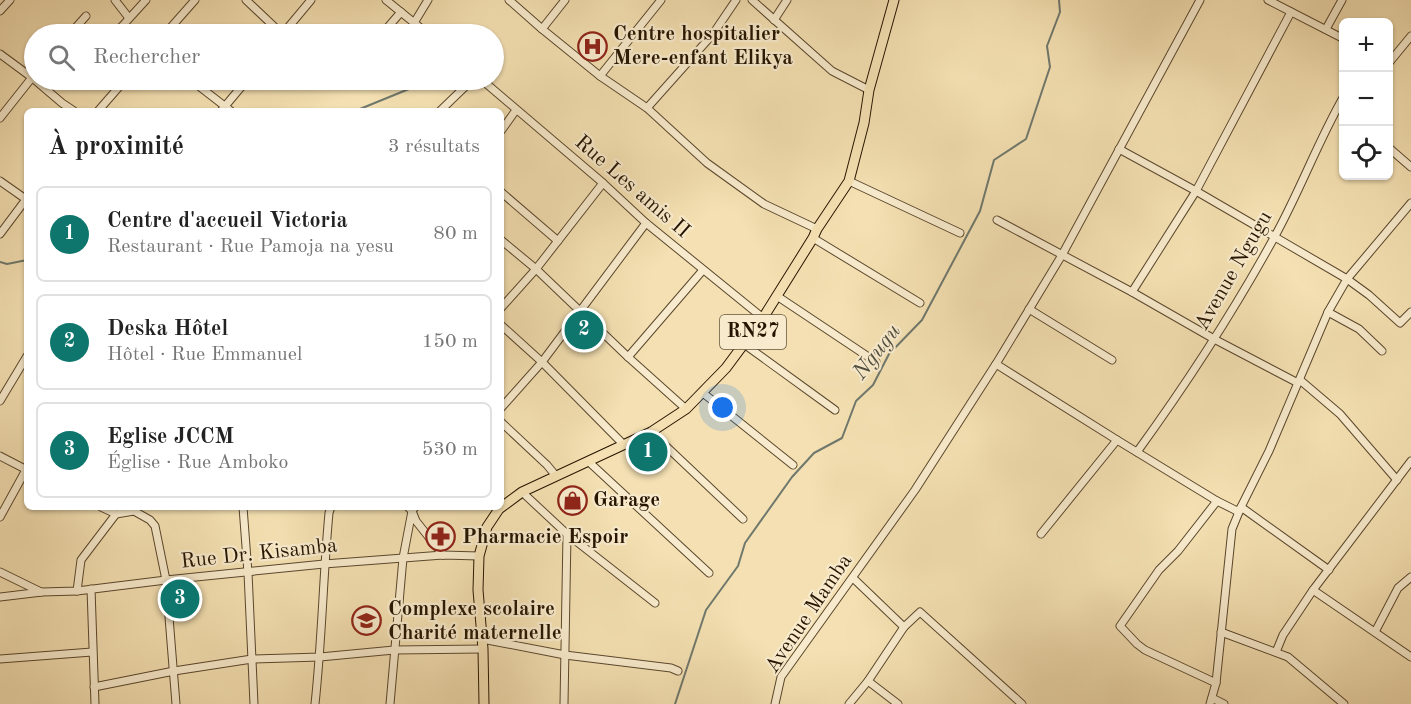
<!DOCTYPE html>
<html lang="fr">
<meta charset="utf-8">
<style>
:root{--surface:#fff;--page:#f2f2f2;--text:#222;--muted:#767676;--line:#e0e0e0;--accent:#0f766e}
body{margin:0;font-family:"Old Standard TT",serif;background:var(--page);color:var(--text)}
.controls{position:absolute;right:18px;top:18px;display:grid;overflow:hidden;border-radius:9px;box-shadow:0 2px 4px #0004}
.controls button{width:54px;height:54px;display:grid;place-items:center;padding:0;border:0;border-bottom:2px solid var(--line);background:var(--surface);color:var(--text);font:30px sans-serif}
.you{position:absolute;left:723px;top:408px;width:21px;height:21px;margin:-15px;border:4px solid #fff;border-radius:50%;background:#1a73e8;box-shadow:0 0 0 9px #1a73e833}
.badge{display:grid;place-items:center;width:39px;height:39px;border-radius:50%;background:var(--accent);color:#fff;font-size:20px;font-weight:700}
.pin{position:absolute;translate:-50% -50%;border:3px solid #fff;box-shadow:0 2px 6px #0006}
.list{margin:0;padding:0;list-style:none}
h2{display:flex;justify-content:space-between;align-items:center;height:78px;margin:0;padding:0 24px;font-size:26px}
h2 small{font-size:20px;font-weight:400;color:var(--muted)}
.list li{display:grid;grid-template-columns:39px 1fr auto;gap:18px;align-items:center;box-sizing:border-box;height:96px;margin:0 12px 12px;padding:0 12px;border:2px solid var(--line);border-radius:9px}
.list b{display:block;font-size:22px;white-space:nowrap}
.list p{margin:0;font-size:20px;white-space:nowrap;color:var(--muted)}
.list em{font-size:20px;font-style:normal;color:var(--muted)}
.icon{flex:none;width:33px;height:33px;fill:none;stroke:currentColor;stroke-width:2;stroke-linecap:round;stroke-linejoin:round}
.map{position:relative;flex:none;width:1411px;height:704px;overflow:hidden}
.search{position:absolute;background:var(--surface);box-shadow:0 2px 4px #0004;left:24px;top:24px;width:480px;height:66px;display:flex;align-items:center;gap:15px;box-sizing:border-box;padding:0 21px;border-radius:33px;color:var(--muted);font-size:22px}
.panel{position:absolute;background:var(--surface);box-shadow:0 2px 4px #0004;left:24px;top:108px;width:480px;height:402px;border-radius:9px}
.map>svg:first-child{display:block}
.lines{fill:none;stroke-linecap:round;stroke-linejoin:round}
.stream{stroke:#6f786d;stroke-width:2}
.minor-casing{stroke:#5a472c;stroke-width:9}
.major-casing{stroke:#261400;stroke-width:11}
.minor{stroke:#f8ebcd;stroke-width:7}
.major{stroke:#f4e0b2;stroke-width:9}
.labels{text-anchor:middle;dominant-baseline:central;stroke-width:4.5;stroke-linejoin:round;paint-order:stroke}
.shield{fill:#f8ebcd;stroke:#65543e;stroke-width:1.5}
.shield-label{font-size:20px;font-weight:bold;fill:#261400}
.poi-label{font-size:21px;font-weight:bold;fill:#261400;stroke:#f8ebcd;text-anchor:start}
.street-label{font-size:21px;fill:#261400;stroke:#f8ebcd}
.water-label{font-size:22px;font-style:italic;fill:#504e40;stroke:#f8ebcd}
</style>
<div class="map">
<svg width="1411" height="704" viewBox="0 0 1411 704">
<rect width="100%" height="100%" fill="#f4e0b2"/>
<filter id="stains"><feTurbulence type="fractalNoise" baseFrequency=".00333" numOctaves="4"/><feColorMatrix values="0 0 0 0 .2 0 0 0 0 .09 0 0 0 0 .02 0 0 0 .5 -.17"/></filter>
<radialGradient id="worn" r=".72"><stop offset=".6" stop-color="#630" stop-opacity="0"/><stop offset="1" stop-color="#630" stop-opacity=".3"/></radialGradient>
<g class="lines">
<g class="stream">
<path d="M355 111 431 80"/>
<path d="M0 262 7 264 27 260"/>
<path d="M675 704 706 610 738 566 745 543 792 477 814 453 842 438 856 401 873 385 889 354 922 320 980 211 994 160 1026 139 1050 67 1047 46 1060 12 1059 0"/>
</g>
<defs>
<g id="minor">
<path d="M115 0 129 18"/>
<path d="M246 0 282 34"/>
<path d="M386 0 428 34"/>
<path d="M509 0 542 29 600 76 647 108 707 163 764 204 817 229"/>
<path d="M752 0 832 71 869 90"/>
<path d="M1268 0 1344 39"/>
<path d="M0 11 10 0"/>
<path d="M774 20 787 0"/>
<path d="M414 23 428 0"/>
<path d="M121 27 131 34"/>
<path d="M542 29 565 0"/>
<path d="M1326 29 1342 0"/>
<path d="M70 34 86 16"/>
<path d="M115 34 146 0"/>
<path d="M165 34 195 0"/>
<path d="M283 34 286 30 311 0"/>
<path d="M382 34 401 12"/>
<path d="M0 54 34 79"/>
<path d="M1388 64 1411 36"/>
<path d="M600 76 661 0"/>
<path d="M35 80 62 103 74 111"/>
<path d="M191 80 231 111"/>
<path d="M482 80 603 183 646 223 763 318"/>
<path d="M647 108 713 34 736 0"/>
<path d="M98 111 125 80"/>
<path d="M221 111 247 80"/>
<path d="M440 111 472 80"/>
<path d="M0 118 34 75"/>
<path d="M501 131 516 110"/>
<path d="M1388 147 1411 167"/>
<path d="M1119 149 1196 191 1347 279 1369 295 1400 323 1411 312"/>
<path d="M0 181 27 200"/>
<path d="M849 181 960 233"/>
<path d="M501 192 558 241"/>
<path d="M997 220 1132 292 1214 339 1298 383"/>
<path d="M0 234 27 198"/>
<path d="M813 238 920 303"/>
<path d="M501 240 536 269 628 357 686 409"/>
<path d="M1132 292 1196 191 1291 12"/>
<path d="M777 296 876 362"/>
<path d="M501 308 536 269 603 183"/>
<path d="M1029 309 1112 360"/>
<path d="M1328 312 1359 329 1382 351"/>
<path d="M501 325 542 362 624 445"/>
<path d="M744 344 835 410"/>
<path d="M628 357 703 270"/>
<path d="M996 364 1117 440 1217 501 1239 512"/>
<path d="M1300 380 1340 414 1397 480"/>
<path d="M703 393 793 465"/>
<path d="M0 401 27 356"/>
<path d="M501 408 542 362 646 223"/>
<path d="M501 422 547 465 556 476"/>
<path d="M651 432 743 519"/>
<path d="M1137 452C1187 383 1234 311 1275 236 1300 191 1318 141 1344 96"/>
<path d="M0 456 27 470"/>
<path d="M589 462 709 573"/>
<path d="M522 492 567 534 655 603"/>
<path d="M101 507 116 514 134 511 150 520 155 526 166 580 176 704"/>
<path d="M243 507 248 573 254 704"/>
<path d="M408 507 412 511 416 521 443 555"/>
<path d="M1241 507 1329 570"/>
<path d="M0 517 27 468"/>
<path d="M1041 534 1117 440"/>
<path d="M0 572 41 592"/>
<path d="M853 578 904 627"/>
<path d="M91 589 95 704"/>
<path d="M1313 590 1411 657"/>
<path d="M77 591 81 560 116 514"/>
<path d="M0 597 42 592 77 591 166 580 324 564 443 555 479 556"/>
<path d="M1221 632 1288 657 1344 704"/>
<path d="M1375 632 1398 588 1411 577"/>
<path d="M482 639 565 655 671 668 678 671"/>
<path d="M1276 652 1283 635 1313 590 1411 461"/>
<path d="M0 659 92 652"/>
<path d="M868 681 898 704"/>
<path d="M1216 683 1145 650 1137 644 1120 626 1159 570 1178 551 1217 501"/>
<path d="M94 687 174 671 252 659 320 657 394 650 483 649"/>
<path d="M1212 698 1224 704"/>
<path d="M315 704C322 640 323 577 329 513L331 507"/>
<path d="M390 704 403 558 412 511 415 507"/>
<path d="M564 704 567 534"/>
<path d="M775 704 781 677 915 490 996 364 1062 255 1200 0"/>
<path d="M849 704 868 681 904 627 920 612 1022 704"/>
<path d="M1210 704 1216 683 1232 529 1241 507 1269 451 1328 312 1347 279 1411 203"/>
</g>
<path id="major" d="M484 704 483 649 478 590 479 556 487 527 499 509 522 492 651 432 686 409 726 368 763 318 813 238 817 229 849 181 864 123 869 90 894 0"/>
</defs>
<use href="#minor" class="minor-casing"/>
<use href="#major" class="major-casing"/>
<use href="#minor" class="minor"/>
<use href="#major" class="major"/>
</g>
<defs>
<symbol id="hospital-ring" viewBox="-11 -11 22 22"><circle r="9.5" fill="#f8ebcd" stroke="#8f2418" stroke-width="1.5"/><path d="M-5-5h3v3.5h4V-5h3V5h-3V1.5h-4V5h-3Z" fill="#8f2418"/></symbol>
<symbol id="shop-ring" viewBox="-11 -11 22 22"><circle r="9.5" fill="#f8ebcd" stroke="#8f2418" stroke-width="1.5"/><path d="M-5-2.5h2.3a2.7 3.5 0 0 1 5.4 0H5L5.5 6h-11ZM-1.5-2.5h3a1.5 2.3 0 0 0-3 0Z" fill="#8f2418"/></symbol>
<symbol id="pharmacy-ring" viewBox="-11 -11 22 22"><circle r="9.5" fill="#f8ebcd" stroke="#8f2418" stroke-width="1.5"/><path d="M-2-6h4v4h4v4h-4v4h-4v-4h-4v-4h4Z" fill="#8f2418"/></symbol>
<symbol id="school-ring" viewBox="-11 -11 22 22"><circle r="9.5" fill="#f8ebcd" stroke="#8f2418" stroke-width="1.5"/><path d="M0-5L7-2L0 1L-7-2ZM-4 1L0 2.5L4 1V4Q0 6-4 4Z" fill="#8f2418"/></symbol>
</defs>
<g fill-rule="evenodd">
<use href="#hospital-ring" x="576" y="30" width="33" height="33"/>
<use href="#shop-ring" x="556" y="484" width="33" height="33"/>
<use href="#pharmacy-ring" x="424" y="520" width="33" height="33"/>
<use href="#school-ring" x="350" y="604" width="33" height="33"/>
</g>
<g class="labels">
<rect class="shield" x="720" y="315" width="66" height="34" rx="4.5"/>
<g class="shield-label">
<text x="753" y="332">RN27</text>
</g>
<g class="poi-label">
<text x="613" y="34">Centre hospitalier<tspan x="613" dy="24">Mere-enfant Elikya</tspan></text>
<text x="593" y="500">Garage</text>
<text x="462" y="537">Pharmacie Espoir</text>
<text x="388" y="609">Complexe scolaire<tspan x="388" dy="24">Charité maternelle</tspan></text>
</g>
<g class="street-label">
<text transform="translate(632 187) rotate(41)">Rue Les amis II</text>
<text transform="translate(1234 271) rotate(-60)">Avenue Ngugu</text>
<text transform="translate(259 554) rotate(-6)">Rue Dr. Kisamba</text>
<text transform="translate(809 614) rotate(-56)">Avenue Mamba</text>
</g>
<g class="water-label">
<text transform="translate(877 352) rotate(-52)">Ngugu</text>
</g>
</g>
<rect width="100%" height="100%" filter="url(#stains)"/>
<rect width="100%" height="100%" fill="url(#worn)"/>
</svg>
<div class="controls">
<button>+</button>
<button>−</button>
<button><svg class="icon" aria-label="locate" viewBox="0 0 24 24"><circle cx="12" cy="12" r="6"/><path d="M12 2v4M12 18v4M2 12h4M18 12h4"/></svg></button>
</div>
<div class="you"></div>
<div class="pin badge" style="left:648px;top:452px">1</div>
<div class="pin badge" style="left:584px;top:330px">2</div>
<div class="pin badge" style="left:180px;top:599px">3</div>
<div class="search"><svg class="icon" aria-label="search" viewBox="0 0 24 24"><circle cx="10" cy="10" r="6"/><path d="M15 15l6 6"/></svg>Rechercher</div>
<section class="panel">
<h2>À proximité<small>3 résultats</small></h2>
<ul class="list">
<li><span class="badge">1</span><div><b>Centre d'accueil Victoria</b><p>Restaurant · Rue Pamoja na yesu</p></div><em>80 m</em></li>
<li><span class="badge">2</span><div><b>Deska Hôtel</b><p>Hôtel · Rue Emmanuel</p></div><em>150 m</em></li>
<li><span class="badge">3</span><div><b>Eglise JCCM</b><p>Église · Rue Amboko</p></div><em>530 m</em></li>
</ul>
</section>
</div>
